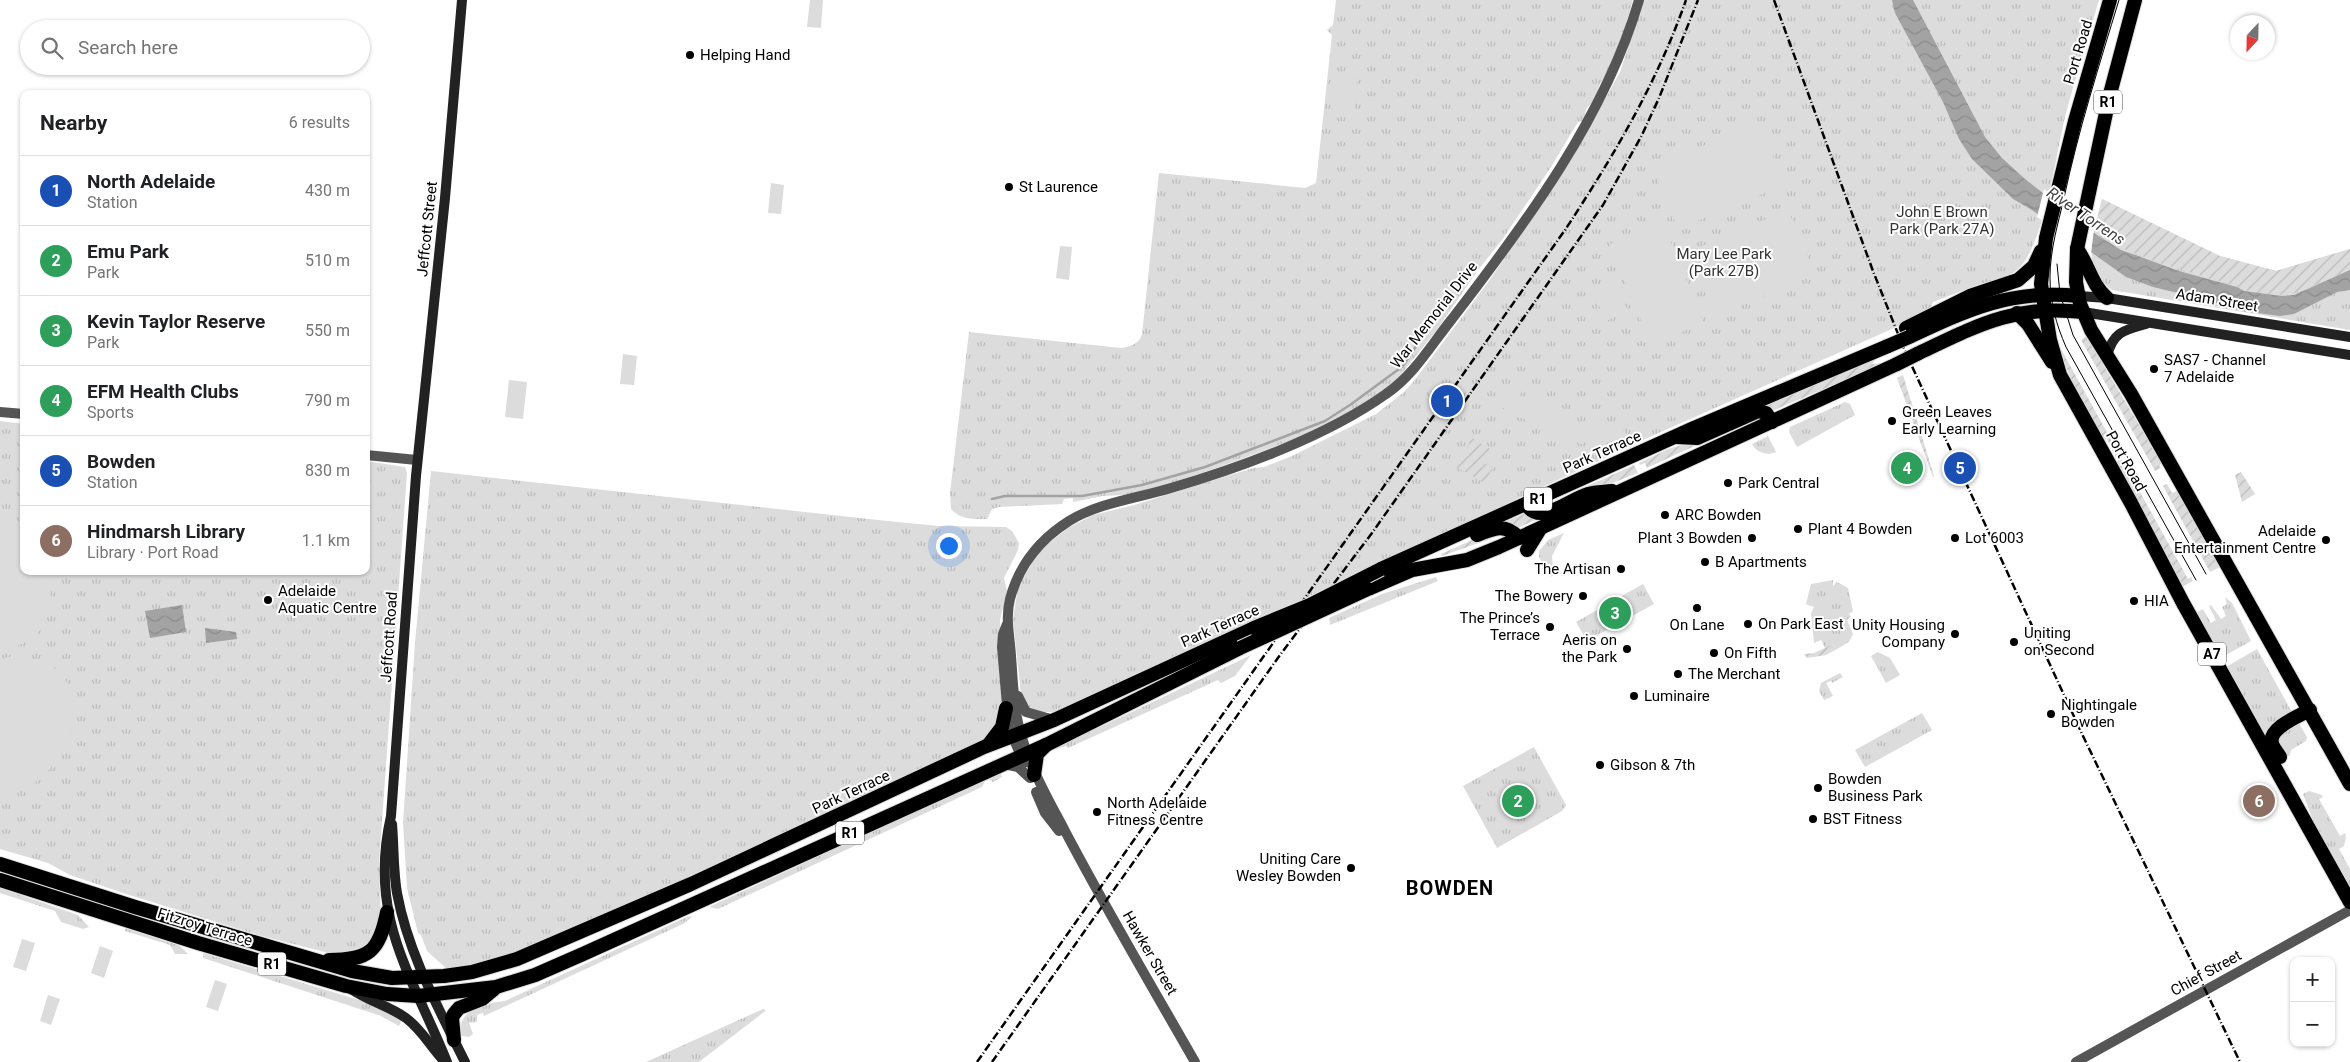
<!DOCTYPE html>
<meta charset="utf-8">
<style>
:root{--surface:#fff;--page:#f2f2f2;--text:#202124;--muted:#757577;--line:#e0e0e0;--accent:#0b8043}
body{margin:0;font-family:Roboto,sans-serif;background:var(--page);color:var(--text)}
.controls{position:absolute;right:15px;bottom:15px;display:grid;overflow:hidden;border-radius:10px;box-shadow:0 1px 4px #0004}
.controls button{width:45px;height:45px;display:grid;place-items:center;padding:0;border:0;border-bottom:1px solid var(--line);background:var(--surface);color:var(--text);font:25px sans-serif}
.compass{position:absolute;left:2230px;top:15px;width:45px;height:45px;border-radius:50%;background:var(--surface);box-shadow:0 1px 4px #0004;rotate:202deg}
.you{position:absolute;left:948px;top:545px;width:18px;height:18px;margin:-12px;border:4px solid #fff;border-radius:50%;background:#1a73e8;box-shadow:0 0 0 8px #1a73e833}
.badge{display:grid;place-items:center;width:32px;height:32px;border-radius:50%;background:var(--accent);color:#fff;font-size:16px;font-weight:700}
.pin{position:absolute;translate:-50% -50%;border:2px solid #fff;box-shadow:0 1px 5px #0006}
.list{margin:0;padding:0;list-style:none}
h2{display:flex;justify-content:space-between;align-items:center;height:65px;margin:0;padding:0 20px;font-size:21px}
h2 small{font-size:16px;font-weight:400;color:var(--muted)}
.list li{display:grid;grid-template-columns:32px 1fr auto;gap:15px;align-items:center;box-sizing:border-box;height:70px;padding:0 20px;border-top:1px solid var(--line)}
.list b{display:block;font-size:19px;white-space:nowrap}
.list p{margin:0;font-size:16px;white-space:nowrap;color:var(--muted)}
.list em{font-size:16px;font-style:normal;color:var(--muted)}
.icon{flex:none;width:28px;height:28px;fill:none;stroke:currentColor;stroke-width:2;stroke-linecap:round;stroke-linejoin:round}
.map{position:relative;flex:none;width:2350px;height:1062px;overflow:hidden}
.search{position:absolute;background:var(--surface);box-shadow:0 1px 4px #0004;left:20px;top:20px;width:350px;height:55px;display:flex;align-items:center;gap:12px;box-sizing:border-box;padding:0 18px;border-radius:28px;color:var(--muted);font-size:19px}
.panel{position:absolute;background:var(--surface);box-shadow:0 1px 4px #0004;left:20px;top:90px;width:350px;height:485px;border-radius:10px}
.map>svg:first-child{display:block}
.grass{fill:url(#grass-tufts)}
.garden{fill:url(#garden-furrows)}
.pitch{fill:#dcdcdc}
.water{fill:url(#water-waves)}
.pier{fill:#fff}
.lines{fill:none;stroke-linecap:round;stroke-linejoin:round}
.stream{stroke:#a3a3a3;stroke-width:2.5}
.trunk-casing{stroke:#dbdbdb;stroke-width:16}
.tertiary{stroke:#555;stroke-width:10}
.secondary{stroke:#222;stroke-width:10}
.trunk{stroke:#000;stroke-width:14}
.tram{stroke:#000;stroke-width:1}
.rail{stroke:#000;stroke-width:2.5;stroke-dasharray:8 2.5 1 2.5;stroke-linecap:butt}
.trunk-bridge-casing{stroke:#dbdbdb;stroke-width:16;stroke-linecap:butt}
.trunk-bridge{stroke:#000;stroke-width:14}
.poi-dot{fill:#000;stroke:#fff;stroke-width:2}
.labels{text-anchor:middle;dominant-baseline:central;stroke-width:4;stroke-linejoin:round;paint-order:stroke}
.shield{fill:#fff;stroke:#4c4c4c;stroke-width:1}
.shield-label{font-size:14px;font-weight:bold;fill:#000}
.street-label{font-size:15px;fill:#000;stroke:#fff}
.poi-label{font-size:15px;fill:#000;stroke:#fff;text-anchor:start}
.park-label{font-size:15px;fill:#333;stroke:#fff}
.water-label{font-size:16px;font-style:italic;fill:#444;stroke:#fff}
.district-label{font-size:20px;font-weight:bold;letter-spacing:1px;fill:#000;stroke:#fff}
</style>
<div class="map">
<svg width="2350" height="1062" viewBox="0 0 2350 1062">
<defs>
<pattern id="grass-tufts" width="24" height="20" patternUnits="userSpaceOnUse" patternTransform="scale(1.25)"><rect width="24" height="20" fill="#dcdcdc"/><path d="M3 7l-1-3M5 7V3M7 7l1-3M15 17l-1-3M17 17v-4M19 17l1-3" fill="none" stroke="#bbb"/></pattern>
<pattern id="garden-furrows" width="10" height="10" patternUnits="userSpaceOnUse" patternTransform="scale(1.25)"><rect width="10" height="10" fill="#dcdcdc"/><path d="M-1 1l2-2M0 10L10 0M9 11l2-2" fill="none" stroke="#bbb"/></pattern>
<pattern id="water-waves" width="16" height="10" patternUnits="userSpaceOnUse" patternTransform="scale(1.25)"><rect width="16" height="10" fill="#a3a3a3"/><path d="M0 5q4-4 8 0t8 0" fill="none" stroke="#8b8b8b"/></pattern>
</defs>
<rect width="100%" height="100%" fill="#fff"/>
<g class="grass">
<path d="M1336 0H1633L1618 52 1606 79 1600 84 1594 100 1586 109 1584 121 1578 122 1551 167 1502 240 1478 270 1436 331 1394 383 1341 419 1298 438 1225 465 1166 485 1124 495 1103 496 1073 502V498L1064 499 1062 504 999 507 992 509 987 519C972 519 961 520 951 509L950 493 969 332 1121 348C1131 347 1138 344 1142 335L1159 173 1305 188 1316 183 1332 35 1327 30 1333 25Z"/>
<path d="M1644 0H2099C2088 39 2075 78 2065 117 2056 154 2044 246 2018 269 2006 280 1987 281 1972 287 1959 292 1946 297 1933 302L1931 308 1903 324 1643 440 1299 601 1053 712H1032L1021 695 1013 619 1018 587 1039 551 1068 528 1093 515 1134 505 1253 468 1264 467 1292 456 1376 414 1403 393 1414 381 1489 281 1572 158 1620 72Z"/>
<path d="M2102 199 2220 256 2276 271 2350 249V330L2112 290C2079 267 2094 232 2102 199Z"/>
<path d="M1845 402 1850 404 1855 415 1797 447 1789 432 1790 427Z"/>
<path d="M0 421 24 424V571H366V461L405 467 407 473 379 863 381 920 368 949 344 957 262 936 123 893 70 875 48 863 0 849Z"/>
<path d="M1768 436 1776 452C1767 456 1757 453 1752 444Z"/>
<path d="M431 471 887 521 939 526 1006 527 1012 531 1019 543 1018 550 1004 578 1007 591 1000 620 1003 714 999 725 982 744 744 854 517 953 479 964 447 969 427 951 421 935 418 933 407 888 403 823 415 643Z"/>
<path d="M1564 533 1552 556 1553 567H1558L1557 573 1550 577 1539 557V551L1548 540Z"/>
<path d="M1436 577 1438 581 1330 625 1329 618 1382 594Z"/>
<path d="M1833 580V586L1837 582 1848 588 1853 611 1849 614 1851 617 1847 620 1853 634 1849 642 1837 649 1833 644 1825 648 1821 640 1814 643 1811 613 1814 607 1806 604 1811 584Z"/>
<path d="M1643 584 1654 604 1587 641 1576 622Z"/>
<path d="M2225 597 2232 603 2251 641 2224 656 2219 654 2196 613 2203 609 2211 623 2216 620 2209 606 2211 605 2221 619 2226 616 2222 607 2227 604Z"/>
<path d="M2257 649 2293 714 2266 739 2226 667Z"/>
<path d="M1878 652 1890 658 1900 675 1886 683 1871 656Z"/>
<path d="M1251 655 1235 676 1221 683 1218 680 1068 748 1066 746 1050 751Z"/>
<path d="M1840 673 1843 677 1832 683 1831 681 1826 683 1833 696 1824 700 1819 691 1821 683Z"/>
<path d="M1922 713 1932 730 1865 767 1855 750Z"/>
<path d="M2297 720 2307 737 2306 741 2291 750 2290 755 2284 759 2275 736Z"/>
<path d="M1534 747 1566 805 1562 811 1497 848 1463 786Z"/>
<path d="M1000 772 1002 777 993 782 989 779 985 781 982 787 718 909 709 907Z"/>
<path d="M2309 791 2322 795 2323 797 2319 799 2340 836 2345 833 2346 837 2344 846 2339 849 2350 869V887L2315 825 2303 794Z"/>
<path d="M0 888 78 915 89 927 83 929 61 922 55 911 0 893Z"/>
<path d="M689 916 692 917 685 923 484 1016 483 1013 477 1015V1022L469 1023 473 1034 469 1037 462 1036C454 1010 486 1003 505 1001Z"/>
<path d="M125 928 179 945 188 954H175L170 945 125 931Z"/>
<path d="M203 953 366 1002 402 1020 399 1026 381 1016 203 958Z"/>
<path d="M763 1009 766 1010 764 1012 699 1062H646Z"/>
</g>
<g class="garden">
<path d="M2102 199 2220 256 2276 271 2350 249V270L2288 296 2256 294 2237 287C2186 270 2142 262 2094 233Z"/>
<path d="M2086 336 2162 463 2159 465 2161 468 2155 471 2081 340Z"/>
<path d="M2061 349 2188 579 2191 577 2193 581 2182 587 2113 464 2118 461 2107 439 2102 441 2074 386 2059 350Z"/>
<path d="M1879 356 1872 364 1884 363 1770 412 1762 408Z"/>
<path d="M1903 375 1934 476 1933 477 1897 378Z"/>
<path d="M1718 435 1647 468 1645 463 1640 465 1639 463 1668 449Z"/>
<path d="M1472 438 1492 450 1484 463 1493 468 1484 483 1455 466Z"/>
<path d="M1634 465 1638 473 1548 508 1541 507Z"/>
<path d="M2241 472 2255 494 2242 502 2235 475Z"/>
<path d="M2167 484 2172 493 2177 491 2220 567 2210 572 2163 486Z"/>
<path d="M1526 513 1538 519 1517 528 1505 522Z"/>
<path d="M1494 530 1507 533 1442 556 1441 554Z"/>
<path d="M1833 644 1837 649 1826 655 1807 658 1804 654 1814 653Z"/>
<path d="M1523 797 1529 801 1522 815 1510 804 1515 800 1518 802Z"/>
</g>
<g class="pitch">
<path d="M810 0H823L821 28 807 27Z"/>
<path d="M1338 77 1357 79 1354 118 1334 116Z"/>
<path d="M1759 122 1785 185 1678 229 1652 167Z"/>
<path d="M771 183 784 185 781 214 768 213Z"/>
<path d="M1788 210 1815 275 1715 316 1688 252Z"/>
<path d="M1663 223 1704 323 1651 344 1610 244Z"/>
<path d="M1060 246 1072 247 1069 280 1056 278Z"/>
<path d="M1614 281 1628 311 1606 321 1592 291Z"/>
<path d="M623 354 637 356 634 385 620 384Z"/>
<path d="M509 380 527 382 523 419 505 417Z"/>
<path d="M1511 380 1524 385 1514 412 1501 407Z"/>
<path d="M1531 385 1547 391 1535 423 1518 417Z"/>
<path d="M1554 395 1573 423 1593 428 1617 424 1630 438 1623 442 1601 436 1581 444 1568 435 1558 442 1538 436Z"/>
<path d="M12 526 24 532V571H53C51 588 49 615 41 629 33 641 13 648 0 653V527Z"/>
<path d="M8 657C97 653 87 749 29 787 21 792 9 795 0 799V660Z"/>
<path d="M22 939 35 943 26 971 13 967Z"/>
<path d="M100 946 113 951 104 978 91 973Z"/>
<path d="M215 980 227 984 218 1011 206 1007Z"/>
<path d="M48 995 60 999 51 1025 40 1021Z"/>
</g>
<g class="water">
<path d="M1892 0H1913L1985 137 2002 158 2025 179 2094 233 2121 250 2138 256 2179 271 2237 287 2244 291 2281 296 2294 295 2350 270V290L2337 292 2294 314 2280 316 2242 311 2207 300 2153 287 2126 277 2032 210 2013 199 1972 159 1959 139 1943 102 1895 13Z"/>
<path d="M182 605 186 632 150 638 145 611Z"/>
<path d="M205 628 236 632 237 639 206 643Z"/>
</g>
<path class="pier" d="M2044 189 2094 229 2091 254 2037 217Z"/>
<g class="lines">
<path class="stream" d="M992 499 1005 496H1082L1142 485 1205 467 1325 421 1350 405 1403 366 1440 310"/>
<defs>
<g id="trunk">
<path d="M2110 0 2075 121 2046 238 2041 284 2050 340 2060 375 2131 503 2183 603 2350 902"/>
<path d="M2135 0 2110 94 2077 249 2076 282 2080 304 2091 330 2131 394 2350 784"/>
<path d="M2077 249C2089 265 2091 284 2107 298"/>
<path d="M2017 313 2028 324 2052 362"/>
<path d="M1906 328 1970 296 2018 280 2034 266 2041 251"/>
<path d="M1909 337C1969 309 2011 289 2079 296"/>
<path d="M1917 354C1976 326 2015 304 2083 312"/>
<path d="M1677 437 1697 438 1758 411 1766 413 1772 422"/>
<path d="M1526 504C1540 527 1570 499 1588 494 1596 492 1604 492 1612 491"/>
<path d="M1477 535C1494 528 1506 523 1519 538"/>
<path d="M1527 550 1540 529"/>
<path d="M1381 569 1694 428 1888 346"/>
<path d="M1368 589 1412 570 1467 560 1499 547 1897 364"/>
<path d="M989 744 1002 727 1006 708"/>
<path d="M2280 757C2278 753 2273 748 2272 743 2268 728 2299 716 2310 710"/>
<path d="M1034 775 1037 754 1046 745"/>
<path d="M0 864 135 907 352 971 392 978 444 976 472 972 517 959 691 884 984 747 1054 720 1254 628"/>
<path d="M0 880 198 943 346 986 387 994 418 996 496 987 535 975 583 954 1046 745 1240 648"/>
<path d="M329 960C369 960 379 952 387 912"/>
<path d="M454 1040 452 1018 454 1014 459 1008 482 999 494 989"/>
</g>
</defs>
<use href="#trunk" class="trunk-casing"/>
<g class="tertiary">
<path d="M0 412 24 414"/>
<path d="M366 455 417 460"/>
<path d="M1007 624 1003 634 1002 647 1009 728 1024 763"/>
<path d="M1018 696 1026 712 1054 720"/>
<path d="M1004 764 1018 767 1030 778"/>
<path d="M1036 792 1045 813 1059 831"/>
<path d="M1195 1062C1151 985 1106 909 1065 831 1046 795 1029 766 1019 727 1013 703 1013 680 1011 656 1010 637 1005 618 1010 599 1019 565 1039 540 1069 521 1098 503 1138 498 1171 488 1240 468 1327 436 1386 394 1414 375 1431 345 1452 319 1526 223 1605 117 1639 0"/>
<path d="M2076 1062 2350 910"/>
</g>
<g class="secondary">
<path d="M2079 296 2107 298 2350 337"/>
<path d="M2083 312 2350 355"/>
<path d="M2107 356C2113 332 2124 330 2146 324"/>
<path d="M392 824C394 847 393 870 397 893 408 953 438 1007 465 1062"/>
<path d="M351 989C369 1001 389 1006 406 1018 421 1029 431 1047 444 1061"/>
<path d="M447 1062C411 973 368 917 391 816L416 476 445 198 462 0"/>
</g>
<use href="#trunk" class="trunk"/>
<g class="tram">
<path d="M2119 0C2099 66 2078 131 2064 198 2058 224 2050 250 2050 277 2050 302 2056 324 2066 347L2196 580"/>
<path d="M2057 264 2060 294 2073 335 2206 574"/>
</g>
<g class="rail">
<path d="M1774 0 1873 271 1904 349 2083 736 2240 1062"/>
<path d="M977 1062 1565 230C1613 157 1657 83 1686 0"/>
<path d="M992 1062 1280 655 1372 533 1603 205 1642 135 1659 98 1698 0"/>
</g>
<defs>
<g id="trunk-bridge">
<path d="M1888 346 1909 337"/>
<path d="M1897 364 1917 354"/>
<path d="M1254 628 1310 605 1381 569"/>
<path d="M1240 648 1368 589"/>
</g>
</defs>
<use href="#trunk-bridge" class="trunk-bridge-casing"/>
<use href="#trunk-bridge" class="trunk-bridge"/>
</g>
<g class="poi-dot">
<circle cx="690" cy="55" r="5"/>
<circle cx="1009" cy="187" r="5"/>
<circle cx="2154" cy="369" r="5"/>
<circle cx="1892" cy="421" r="5"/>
<circle cx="1728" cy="483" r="5"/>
<circle cx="1665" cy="515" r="5"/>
<circle cx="1798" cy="529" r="5"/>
<circle cx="1752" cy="538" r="5"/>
<circle cx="1955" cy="538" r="5"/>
<circle cx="2326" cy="540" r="5"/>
<circle cx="1705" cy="562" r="5"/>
<circle cx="1621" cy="569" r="5"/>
<circle cx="1583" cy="596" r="5"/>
<circle cx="268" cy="600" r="5"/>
<circle cx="2134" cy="601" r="5"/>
<circle cx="1697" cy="608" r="5"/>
<circle cx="1748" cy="624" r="5"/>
<circle cx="1550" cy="627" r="5"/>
<circle cx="1955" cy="634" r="5"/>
<circle cx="2014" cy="642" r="5"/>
<circle cx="1627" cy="649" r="5"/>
<circle cx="1714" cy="653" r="5"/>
<circle cx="1678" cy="674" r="5"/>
<circle cx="1634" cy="696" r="5"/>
<circle cx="2051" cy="714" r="5"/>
<circle cx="1600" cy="765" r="5"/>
<circle cx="1818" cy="788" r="5"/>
<circle cx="1097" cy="812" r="5"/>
<circle cx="1813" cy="819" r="5"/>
<circle cx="1351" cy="868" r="5"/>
</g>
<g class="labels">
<g class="shield">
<rect x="2094" y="90.5" width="28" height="23" rx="4"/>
<rect x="1524" y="487.5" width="28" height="23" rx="4"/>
<rect x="2198" y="642.5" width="28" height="23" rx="4"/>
<rect x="836" y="821.5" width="28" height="23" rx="4"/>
<rect x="258" y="952.5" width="28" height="23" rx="4"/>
</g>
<g class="shield-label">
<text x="2108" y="102">R1</text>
<text x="1538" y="499">R1</text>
<text x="2212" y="654">A7</text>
<text x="850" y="833">R1</text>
<text x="272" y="964">R1</text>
</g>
<g class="street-label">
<text transform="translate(2078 52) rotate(-73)">Port Road</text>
<text transform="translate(427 229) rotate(-84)">Jeffcott Street</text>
<text transform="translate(2217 300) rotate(9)">Adam Street</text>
<text transform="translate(1434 315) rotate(-52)">War Memorial Drive</text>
<text transform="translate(1602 452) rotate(-24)">Park Terrace</text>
<text transform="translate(2126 461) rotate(61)">Port Road</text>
<text transform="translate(1220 626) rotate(-24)">Park Terrace</text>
<text transform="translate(389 637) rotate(-86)">Jeffcott Road</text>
<text transform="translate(851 792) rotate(-25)">Park Terrace</text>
<text transform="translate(205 927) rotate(17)">Fitzroy Terrace</text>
<text transform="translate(1150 953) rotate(60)">Hawker Street</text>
<text transform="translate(2206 973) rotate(-29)">Chief Street</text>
</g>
<g class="poi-label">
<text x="700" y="55">Helping Hand</text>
<text x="1019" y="187">St Laurence</text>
<text x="2164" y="360">SAS7 - Channel<tspan x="2164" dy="17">7 Adelaide</tspan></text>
<text x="1902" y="412">Green Leaves<tspan x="1902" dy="17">Early Learning</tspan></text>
<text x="1738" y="483">Park Central</text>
<text x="1675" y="515">ARC Bowden</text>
<text x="1808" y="529">Plant 4 Bowden</text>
<text x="2316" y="531" text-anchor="end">Adelaide<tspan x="2316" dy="17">Entertainment Centre</tspan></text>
<text x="1742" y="538" text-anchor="end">Plant 3 Bowden</text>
<text x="1965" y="538">Lot 6003</text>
<text x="1715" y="562">B Apartments</text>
<text x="1611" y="569" text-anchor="end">The Artisan</text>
<text x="278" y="591">Adelaide<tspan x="278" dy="17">Aquatic Centre</tspan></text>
<text x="1573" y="596" text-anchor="end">The Bowery</text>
<text x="2144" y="601">HIA</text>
<text x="1540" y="618" text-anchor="end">The Prince’s<tspan x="1540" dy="17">Terrace</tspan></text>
<text x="1758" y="624">On Park East</text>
<text x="1697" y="625" text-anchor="middle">On Lane</text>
<text x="1945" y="625" text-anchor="end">Unity Housing<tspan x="1945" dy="17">Company</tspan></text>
<text x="2024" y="633">Uniting<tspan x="2024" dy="17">on Second</tspan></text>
<text x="1617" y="640" text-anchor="end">Aeris on<tspan x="1617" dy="17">the Park</tspan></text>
<text x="1724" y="653">On Fifth</text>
<text x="1688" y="674">The Merchant</text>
<text x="1644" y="696">Luminaire</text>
<text x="2061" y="705">Nightingale<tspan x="2061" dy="17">Bowden</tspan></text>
<text x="1610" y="765">Gibson &amp; 7th</text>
<text x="1828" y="779">Bowden<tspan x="1828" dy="17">Business Park</tspan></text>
<text x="1107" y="803">North Adelaide<tspan x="1107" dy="17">Fitness Centre</tspan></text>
<text x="1823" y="819">BST Fitness</text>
<text x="1341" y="859" text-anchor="end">Uniting Care<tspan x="1341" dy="17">Wesley Bowden</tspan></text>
</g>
<g class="park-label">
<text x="1942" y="212">John E Brown<tspan x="1942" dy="17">Park (Park 27A)</tspan></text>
<text x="1724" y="254">Mary Lee Park<tspan x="1724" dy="17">(Park 27B)</tspan></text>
</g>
<g class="water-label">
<text transform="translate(2086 216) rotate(34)">River Torrens</text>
</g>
<g class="district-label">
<text x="1450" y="888">BOWDEN</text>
</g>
</g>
</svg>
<div class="controls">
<button>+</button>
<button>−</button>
</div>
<svg class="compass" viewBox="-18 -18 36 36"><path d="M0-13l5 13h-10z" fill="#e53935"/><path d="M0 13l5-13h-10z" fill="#757577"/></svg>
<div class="you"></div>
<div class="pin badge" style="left:1447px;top:401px;background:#1a4fb4">1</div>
<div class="pin badge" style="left:1518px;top:801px;background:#2e9e5b">2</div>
<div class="pin badge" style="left:1615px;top:613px;background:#2e9e5b">3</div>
<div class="pin badge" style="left:1907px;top:468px;background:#2e9e5b">4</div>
<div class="pin badge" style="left:1960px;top:468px;background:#1a4fb4">5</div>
<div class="pin badge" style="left:2259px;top:801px;background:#8d6e63">6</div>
<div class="search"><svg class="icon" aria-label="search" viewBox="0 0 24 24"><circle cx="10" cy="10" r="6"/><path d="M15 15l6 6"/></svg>Search here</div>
<section class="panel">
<h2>Nearby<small>6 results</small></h2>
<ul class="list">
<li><span class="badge" style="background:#1a4fb4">1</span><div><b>North Adelaide</b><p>Station</p></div><em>430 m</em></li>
<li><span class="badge" style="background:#2e9e5b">2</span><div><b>Emu Park</b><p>Park</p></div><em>510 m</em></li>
<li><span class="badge" style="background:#2e9e5b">3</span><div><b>Kevin Taylor Reserve</b><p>Park</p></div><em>550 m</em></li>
<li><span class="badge" style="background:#2e9e5b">4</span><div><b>EFM Health Clubs</b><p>Sports</p></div><em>790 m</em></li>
<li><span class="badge" style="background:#1a4fb4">5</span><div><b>Bowden</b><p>Station</p></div><em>830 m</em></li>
<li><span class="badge" style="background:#8d6e63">6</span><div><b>Hindmarsh Library</b><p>Library · Port Road</p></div><em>1.1 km</em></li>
</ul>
</section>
</div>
